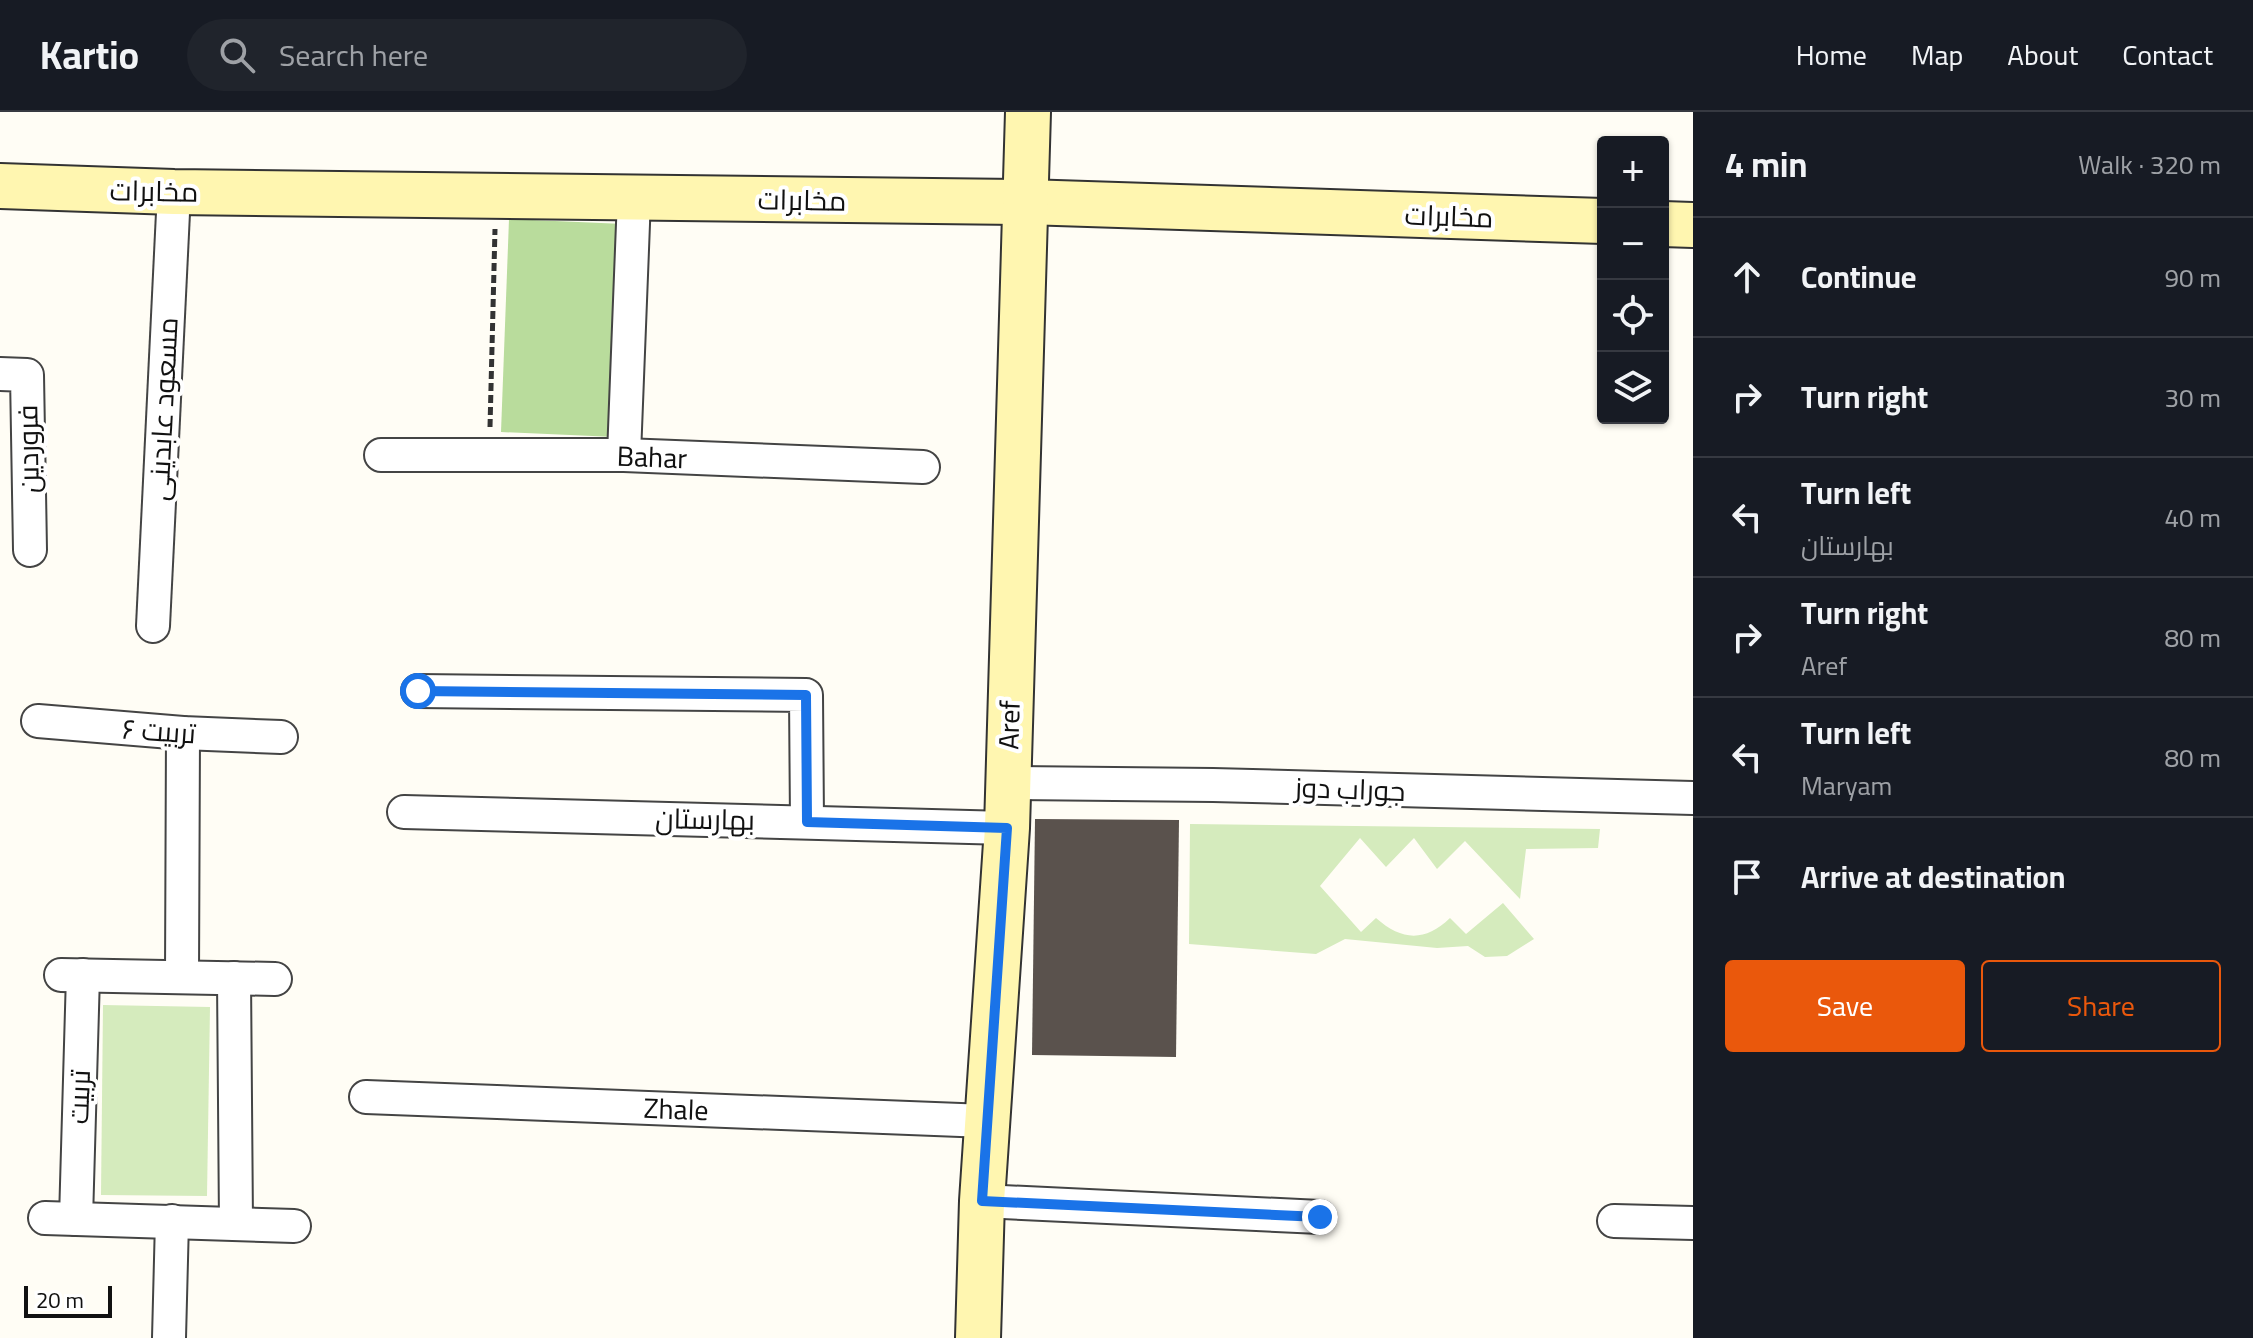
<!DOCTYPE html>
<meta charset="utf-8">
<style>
:root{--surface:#171b24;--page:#20242c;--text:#f1f3f6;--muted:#9ea1a6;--line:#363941;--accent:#ea580c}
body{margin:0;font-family:Georgia,Cairo,serif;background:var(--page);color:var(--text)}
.controls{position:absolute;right:24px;top:24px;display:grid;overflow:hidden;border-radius:8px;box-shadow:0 2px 6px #0004}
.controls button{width:72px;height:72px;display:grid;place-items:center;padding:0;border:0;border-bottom:2px solid var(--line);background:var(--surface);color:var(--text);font:40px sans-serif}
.scale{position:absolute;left:24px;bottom:20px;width:88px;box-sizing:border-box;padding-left:8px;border:4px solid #111;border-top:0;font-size:22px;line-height:28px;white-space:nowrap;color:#111;-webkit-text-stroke:6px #fff;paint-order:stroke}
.stop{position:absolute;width:24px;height:24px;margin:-18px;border:6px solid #1a73e8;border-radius:50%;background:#fff}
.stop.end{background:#1a73e8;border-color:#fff;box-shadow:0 2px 8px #0008}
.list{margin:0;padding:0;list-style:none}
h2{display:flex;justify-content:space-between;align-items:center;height:104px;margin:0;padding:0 32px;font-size:34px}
h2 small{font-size:26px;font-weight:400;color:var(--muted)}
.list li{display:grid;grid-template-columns:52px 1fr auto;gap:24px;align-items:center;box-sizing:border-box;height:120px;padding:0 32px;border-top:2px solid var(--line)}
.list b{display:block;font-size:30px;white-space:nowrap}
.list p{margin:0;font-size:26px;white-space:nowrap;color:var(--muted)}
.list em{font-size:26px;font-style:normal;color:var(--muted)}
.actions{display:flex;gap:16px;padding:24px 32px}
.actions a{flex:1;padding:18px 0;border:2px solid var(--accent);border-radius:8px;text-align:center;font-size:28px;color:var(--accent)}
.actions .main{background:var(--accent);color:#fff}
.icon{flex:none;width:44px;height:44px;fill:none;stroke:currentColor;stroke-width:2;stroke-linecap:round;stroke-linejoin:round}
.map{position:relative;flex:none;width:1693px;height:1226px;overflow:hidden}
header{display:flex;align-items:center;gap:48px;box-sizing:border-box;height:112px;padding:0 40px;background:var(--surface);border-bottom:2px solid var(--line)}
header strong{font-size:38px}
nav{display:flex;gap:44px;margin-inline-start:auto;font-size:28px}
.search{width:560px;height:72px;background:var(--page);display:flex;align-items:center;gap:20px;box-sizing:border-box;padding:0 28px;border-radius:44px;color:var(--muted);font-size:30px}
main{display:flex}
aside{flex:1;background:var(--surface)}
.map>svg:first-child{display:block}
.green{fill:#d5ebbd}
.forest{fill:#b9dc9c}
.building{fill:#5a524d}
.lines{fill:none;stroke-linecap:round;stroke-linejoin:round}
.street-casing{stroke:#444;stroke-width:36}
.secondary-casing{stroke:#333;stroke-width:48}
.path{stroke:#333;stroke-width:5;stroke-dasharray:8 4;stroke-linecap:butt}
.street{stroke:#fff;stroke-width:32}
.secondary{stroke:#fff6b0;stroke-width:44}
.route{stroke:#1a73e8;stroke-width:10}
.labels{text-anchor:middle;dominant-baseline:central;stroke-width:8;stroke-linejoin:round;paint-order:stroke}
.street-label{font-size:28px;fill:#111;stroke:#fff}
</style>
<header>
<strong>Kartio</strong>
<div class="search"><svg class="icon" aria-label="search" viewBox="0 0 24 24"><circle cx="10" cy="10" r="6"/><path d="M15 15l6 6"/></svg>Search here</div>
<nav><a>Home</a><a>Map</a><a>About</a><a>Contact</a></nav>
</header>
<main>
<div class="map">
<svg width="1693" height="1226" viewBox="0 0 1693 1226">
<rect width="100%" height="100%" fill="#fffdf5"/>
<g class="green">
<path d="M1190 712 1600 717 1598 736 1526 737 1520 787 1465 729 1437 757 1414 726 1386 755 1360 726 1320 774 1361 820 1376 806C1402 829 1425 830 1450 806L1466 822 1503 791 1534 827 1507 844 1485 845 1468 834 1437 836 1345 827 1316 842 1189 832Z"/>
<path d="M103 893 210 895 207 1084 101 1083Z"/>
</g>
<path class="forest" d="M509 107 624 112 615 325 501 320Z"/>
<path class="building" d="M1035 707 1179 708 1176 945 1032 943Z"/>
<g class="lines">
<defs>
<g id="street">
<path d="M0 262 27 263 30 438"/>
<path d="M381 343H624L923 355"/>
<path d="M624 343 634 86"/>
<path d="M153 514 174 80"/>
<path d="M418 579 806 583 807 710"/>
<path d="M38 609 183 621 281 625"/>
<path d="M1007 671 1213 673 1693 686"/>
<path d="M404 700 1007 716"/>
<path d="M61 863 275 867"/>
<path d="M182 865 183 621"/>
<path d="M234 866 236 1112"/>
<path d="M366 985 986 1009"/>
<path d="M982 1089 1320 1105"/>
<path d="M45 1106 294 1114"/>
<path d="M76 1107 83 863"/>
<path d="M1614 1109 1693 1111"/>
<path d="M169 1226 172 1109"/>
</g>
<g id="secondary">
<path d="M0 74 174 80 1026 90 1603 109"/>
<path d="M1663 112 1693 113"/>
<path d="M978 1226 982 1089 1007 716 1028 0"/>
</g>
</defs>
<use href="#street" class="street-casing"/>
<use href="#secondary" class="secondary-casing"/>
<path class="path" d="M490 315 495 117"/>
<use href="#street" class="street"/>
<use href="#secondary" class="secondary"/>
</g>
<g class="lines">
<path class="route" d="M418 579 806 583 807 710 1007 716 982 1089 1320 1105"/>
</g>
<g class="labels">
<g class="street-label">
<text transform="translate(154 79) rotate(1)">مخابرات</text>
<text transform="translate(802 88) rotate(1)">مخابرات</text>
<text transform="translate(1449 104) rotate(2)">مخابرات</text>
<text transform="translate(163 297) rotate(-87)">مسعود عابدینی</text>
<text transform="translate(28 337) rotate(-91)">فروردین</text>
<text transform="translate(652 345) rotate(2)">Bahar</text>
<text transform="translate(1009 613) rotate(-88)">Aref</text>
<text transform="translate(159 619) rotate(4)">تربیت ۶</text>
<text transform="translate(1350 677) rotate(2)">جوراب دوز</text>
<text transform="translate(705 707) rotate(1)">بهارستان</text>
<text transform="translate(79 985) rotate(-88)">تربیت</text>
<text transform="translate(676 997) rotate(2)">Zhale</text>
</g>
</g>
</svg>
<div class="controls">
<button>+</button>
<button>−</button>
<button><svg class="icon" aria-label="locate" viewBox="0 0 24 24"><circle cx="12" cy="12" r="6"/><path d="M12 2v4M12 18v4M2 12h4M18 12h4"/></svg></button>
<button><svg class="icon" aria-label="layers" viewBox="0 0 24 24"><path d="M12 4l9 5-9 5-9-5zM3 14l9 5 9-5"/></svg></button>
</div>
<div class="scale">20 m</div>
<div class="stop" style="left:418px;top:579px"></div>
<div class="stop end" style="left:1320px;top:1105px"></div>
</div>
<aside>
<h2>4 min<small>Walk · 320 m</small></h2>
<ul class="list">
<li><svg class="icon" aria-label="ahead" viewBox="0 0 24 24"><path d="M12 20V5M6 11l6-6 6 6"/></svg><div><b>Continue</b></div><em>90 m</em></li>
<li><svg class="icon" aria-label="right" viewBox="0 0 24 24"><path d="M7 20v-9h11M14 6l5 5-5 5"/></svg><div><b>Turn right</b></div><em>30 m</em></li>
<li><svg class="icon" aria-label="left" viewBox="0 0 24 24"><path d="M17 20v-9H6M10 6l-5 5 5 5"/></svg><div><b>Turn left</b><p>بهارستان</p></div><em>40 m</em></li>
<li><svg class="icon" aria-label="right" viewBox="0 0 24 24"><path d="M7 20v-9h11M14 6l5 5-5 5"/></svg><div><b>Turn right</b><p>Aref</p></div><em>80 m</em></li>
<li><svg class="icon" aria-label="left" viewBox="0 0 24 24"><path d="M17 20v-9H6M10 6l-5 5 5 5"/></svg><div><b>Turn left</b><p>Maryam</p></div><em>80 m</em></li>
<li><svg class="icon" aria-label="arrive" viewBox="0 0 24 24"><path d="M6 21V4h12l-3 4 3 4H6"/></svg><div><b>Arrive at destination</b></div></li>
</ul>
<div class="actions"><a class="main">Save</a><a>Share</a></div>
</aside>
</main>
